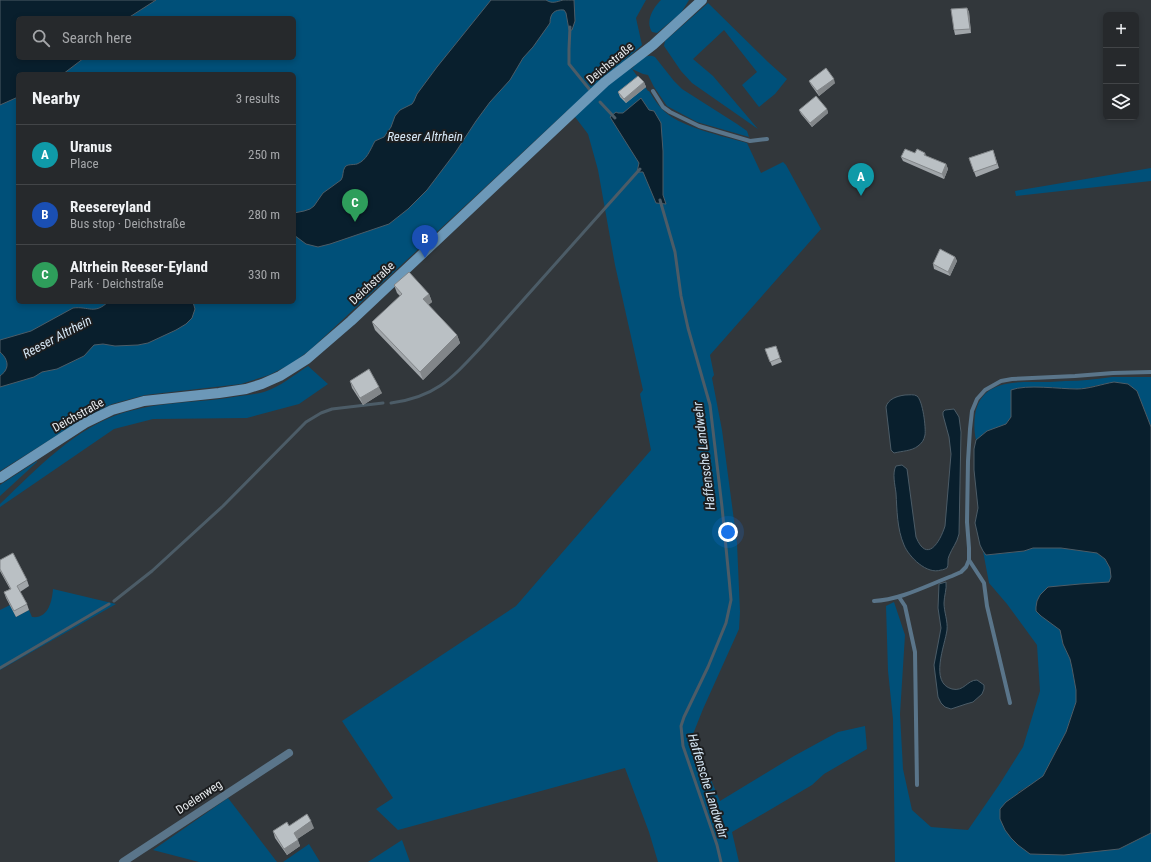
<!DOCTYPE html>
<meta charset="utf-8">
<style>
:root{--surface:#26292c;--page:#323538;--text:#f1f3f6;--muted:#a4a6a9;--line:#424548;--accent:#d93025}
body{margin:0;font-family:"Roboto Condensed",sans-serif;background:var(--page);color:var(--text)}
.controls{position:absolute;right:12px;top:12px;display:grid;overflow:hidden;border-radius:6px;box-shadow:0 2px 6px #0003}
.controls button{width:36px;height:36px;display:grid;place-items:center;padding:0;border:0;border-bottom:1px solid var(--line);background:var(--surface);color:var(--text);font:20px sans-serif}
.you{position:absolute;left:728px;top:532px;width:14px;height:14px;margin:-10px;border:3px solid #fff;border-radius:50%;background:#1a73e8;box-shadow:0 0 0 6px #1a73e833}
.badge{display:grid;place-items:center;width:26px;height:26px;border-radius:50%;background:var(--accent);color:#fff;font-size:13px;font-weight:700}
.pin{position:absolute;translate:-50% -33px;filter:drop-shadow(0 1px 2px #0008)}
.pin::after{content:'';position:absolute;top:21px;width:14px;height:12px;background:inherit;clip-path:polygon(0 0,100% 0,50% 100%)}
.list{margin:0;padding:0;list-style:none}
h2{display:flex;justify-content:space-between;align-items:center;height:52px;margin:0;padding:0 16px;font-size:17px}
h2 small{font-size:13px;font-weight:400;color:var(--muted)}
.list li{display:grid;grid-template-columns:26px 1fr auto;gap:12px;align-items:center;box-sizing:border-box;height:60px;padding:0 16px;border-top:1px solid var(--line)}
.list b{display:block;font-size:15px;white-space:nowrap}
.list p{margin:0;font-size:13px;white-space:nowrap;color:var(--muted)}
.list em{font-size:13px;font-style:normal;color:var(--muted)}
.icon{flex:none;width:22px;height:22px;fill:none;stroke:currentColor;stroke-width:2;stroke-linecap:round;stroke-linejoin:round}
.map{position:relative;flex:none;width:1151px;height:862px;overflow:hidden}
.search{position:absolute;background:var(--surface);box-shadow:0 2px 6px #0003;left:16px;top:16px;width:280px;height:44px;display:flex;align-items:center;gap:10px;box-sizing:border-box;padding:0 14px;border-radius:6px;color:var(--muted);font-size:15px}
.panel{position:absolute;background:var(--surface);box-shadow:0 2px 6px #0003;left:16px;top:72px;width:280px;height:232px;border-radius:6px}
.map>svg:first-child{display:block}
.green{fill:#005079}
.water{fill:#091f2d;stroke:#4c5c67}
.lines{fill:none;stroke-linecap:round;stroke-linejoin:round}
.stream{stroke:#4c5c67;stroke-width:3}
.lane{stroke:#5a758a;stroke-width:4}
.street{stroke:#5a758a;stroke-width:8}
.secondary{stroke:#6c98b8;stroke-width:10}
.wall{fill:#a0a5a9}
.shaded-wall{fill:#828689}
.building{fill:#bac0c4;stroke:#828689}
.labels{text-anchor:middle;dominant-baseline:central;stroke-width:4;stroke-linejoin:round;paint-order:stroke}
.street-label{font-size:12px;fill:#e9ecef;stroke:#1c1e20}
.water-label{font-size:13px;font-style:italic;fill:#d5e6f4;stroke:#1c1e20}
</style>
<div class="map">
<svg width="1151" height="862" viewBox="0 0 1151 862">
<rect width="100%" height="100%" fill="#32373b"/>
<g class="green">
<path d="M156 0H646L636 18 642 45 625 60 631 69C638 63 646 52 655 57L674 81 682 89 737 124 747 131 749 137 697 122 667 106 654 87 648 75 643 74 632 69 648 91H649C653 97 657 104 662 109 676 126 726 137 747 143L761 173 783 162 786 165 821 229 710 355 714 375 712 378 722 430 737 543 740 612 739 629 703 709 693 734 696 745 720 801 794 756 838 732 865 726 867 749 824 774 812 785 732 832 739 862H658L649 832 625 768 398 830 376 809 393 798 342 721 516 606 651 450 640 394 643 390 615 265 598 170 588 134 569 109 310 350 291 364 269 375 241 384 145 395 112 404 88 416 0 471V105L18 97V302H294V74H63L84 58H294V18H128Z"/>
<path d="M661 0H689L681 13 657 33 652 32C645 21 653 8 661 0Z"/>
<path d="M708 3 768 62 787 79 775 94 759 107 742 85 757 72 724 30 693 59 713 76 758 129 692 83 681 71 664 46 665 41Z"/>
<path d="M1151 168V181L1016 196 1015 191Z"/>
<path d="M308 366 328 384 299 404 247 418 153 419 114 429 0 507V504C38 468 75 427 126 412 163 401 202 403 240 396 248 395 256 394 264 392 280 387 294 375 308 366Z"/>
<path d="M1112 377H1151V427L1137 391 1114 382 1079 389 1042 388 1011 390V417L1006 424 987 431 976 440C974 431 974 424 975 415 980 384 1007 382 1032 382 1044 382 1055 382 1066 381 1082 381 1097 379 1112 377Z"/>
<path d="M37 461V462L0 496V485Z"/>
<path d="M1033 548H1061L1097 553 1105 559 1110 568 1111 577 1109 583 1080 584 1048 587 1057 627 1060 630 1063 644 1070 659 1072 668 1076 690V702L1066 732 1043 776 1032 784 1018 792 1030 854 1064 855 1119 849 1151 833V862H895L893 719 888 671 886 606 894 602 905 635 900 714 903 769 912 810 931 827 968 830 999 785 1023 747 1040 691 1037 645 1007 604 989 583 983 551 986 555 1024 551Z"/>
<path d="M53 589 116 604 0 670V610L10 605 16 617 29 610 32 617C48 619 52 602 53 589Z"/>
<path d="M228 798 277 862H199L153 850Z"/>
<path d="M402 840 410 862H368Z"/>
<path d="M309 844 320 862H283Z"/>
</g>
<g class="water">
<path d="M0 0H156L128 18H18V58H84L63 74H18V97L0 105Z"/>
<path d="M491 0H546C552 4 556 2 563 0 566 0 571 0 574 0L575 21 572 30H569L566 13 564 10C554 9 550 14 550 23L533 47 523 58 510 80 490 102 476 121 455 153 427 190 408 209 389 224 330 244 318 247 306 244 294 235V213L304 211 310 209 314 206 323 193 341 180C344 176 342 171 345 167 347 164 353 165 357 164 367 160 370 150 375 141L384 137 391 127 395 116 400 110 412 104 414 101 417 94 437 67Z"/>
<path d="M641 98 649 110 654 111 661 123 663 151V195L666 204 656 203 643 172H637L639 163 610 117 616 112 618 113H623Z"/>
<path d="M108 302H193L195 309 192 318 186 324 176 330 148 343 138 345 115 346 103 344 94 345 84 356 57 369 42 372 34 377 0 387V376C2 374 4 373 5 371 10 364 5 356 0 352V340L31 331 73 308C89 306 94 315 108 302Z"/>
<path d="M1114 382 1128 384 1137 391 1151 427V833L1119 849 1064 855 1030 854 1018 845 1011 838 1005 830 1000 819V809L1006 802 1043 776 1066 732 1076 702V690L1072 668 1070 659 1063 644 1060 630 1041 616 1036 611V607L1037 601 1040 595 1048 587 1080 584 1109 582 1111 577 1110 568 1105 559 1097 553 1061 548H1033L1024 551 986 555 983 551 980 545 975 523 978 508 974 470V449L976 440 987 431 1006 424 1011 417V390C1026 384 1060 389 1077 389 1089 389 1102 384 1114 382Z"/>
<path d="M905 395C909 395 914 394 917 396 923 401 926 428 925 435 924 440 922 443 918 446 912 451 902 451 894 453L891 450 886 407C888 399 897 396 905 395Z"/>
<path d="M954 409 959 417 961 432 959 534C957 543 952 548 949 556 947 559 949 565 947 568 945 569 943 570 941 570 927 575 909 557 904 545 897 529 897 510 896 493 895 485 892 473 896 466L902 465 907 469 916 537C927 564 940 542 945 526L951 454 949 437 943 415V412L945 410Z"/>
<path d="M946 582C947 589 944 596 944 603 944 612 948 621 947 630 945 645 929 683 952 689 964 692 967 680 977 680L984 685V689L982 694 973 702 966 704 951 709 945 707 941 703 938 697 934 665 941 628 938 608 939 584Z"/>
</g>
<g class="lines">
<g class="stream">
<path d="M570 27 569 49V64L590 90"/>
<path d="M600 102 615 118"/>
<path d="M660 200 675 252 681 296 688 328 710 405 722 507 729 578 731 600 726 623 708 667 684 717 681 726 683 746 717 845 721 862"/>
<path d="M391 403C437 397 453 377 483 345L640 169"/>
<path d="M114 601 152 571 223 506 306 422 321 413 332 409 383 403"/>
<path d="M0 668 109 604"/>
</g>
<g class="lane">
<path d="M653 91 663 107 670 112 699 126 750 141 767 139"/>
<path d="M969 560 984 583 987 606 1010 703"/>
<path d="M899 597 905 606 915 652 917 785"/>
<path d="M874 601C900 600 928 585 952 576L961 572 966 567 969 560V548L967 522 968 461 970 429 972 411 977 399 985 390 1001 381 1012 379 1075 376 1113 373 1151 372"/>
</g>
<path class="street" d="M123 862 289 753"/>
<path class="secondary" d="M0 478 85 423 112 410 144 401 219 393 246 389 262 384 280 376 307 359 351 321 605 82 653 45 702 0"/>
</g>
<g class="wall">
<path d="M967 8 969 12 971 33 955 35 954 30Z"/>
<path d="M809 81 835 83 819 96 811 85Z"/>
<path d="M644 82 646 87 626 103 620 97 618 92Z"/>
<path d="M827 109 828 113 812 127 801 114 799 110Z"/>
<path d="M993 150 999 168 976 177 969 158Z"/>
<path d="M925 153 926 156 946 164 948 169 944 179 903 161 901 157Z"/>
<path d="M955 257 957 261 950 276 934 269 933 264Z"/>
<path d="M394 285 429 294 432 302 428 305 457 335 460 343 423 380 375 330 372 322 400 296 397 293Z"/>
<path d="M765 349 780 358 782 362 772 366Z"/>
<path d="M350 381 382 393 363 405 352 388Z"/>
<path d="M0 560 27 580 29 586 20 592 27 604 29 610 16 617 6 598 4 592 10 589 0 571Z"/>
<path d="M289 826 314 828 297 839 300 846 287 855 275 838 273 831Z"/>
</g>
<g class="shaded-wall">
<path d="M967 8 969 12 971 33 970 29Z"/>
<path d="M834 79 835 83 819 96 817 91Z"/>
<path d="M644 82 646 87 626 103 624 99Z"/>
<path d="M827 109 828 113 812 127 810 123Z"/>
<path d="M946 164 948 169 944 179 942 174Z"/>
<path d="M955 257 957 261 950 276 948 272Z"/>
<path d="M429 294 432 302 426 307 423 299Z"/>
<path d="M457 335 460 343 423 380 420 372Z"/>
<path d="M379 387 382 393 363 405 360 398Z"/>
<path d="M311 821 314 828 296 840 294 833Z"/>
<path d="M298 840 300 846 287 855 284 849Z"/>
</g>
<g class="building">
<path d="M967 8 970 29 954 30 951 9Z"/>
<path d="M826 68 834 79 817 91 809 81Z"/>
<path d="M638 76 644 82 624 99 618 92Z"/>
<path d="M816 96 827 109 810 123 799 110Z"/>
<path d="M905 149 915 153 917 149 925 153 924 155 946 164 942 174 901 157Z"/>
<path d="M993 150 997 164 974 172 969 158Z"/>
<path d="M940 249 955 257 948 272 933 264Z"/>
<path d="M409 272 429 294 423 299 457 335 420 372 372 322 402 294 394 285Z"/>
<path d="M776 346 780 358 770 362 765 349Z"/>
<path d="M369 369 379 387 360 398 350 381Z"/>
<path d="M13 553 27 580 17 586 27 604 14 611 4 592 11 589 0 569V560Z"/>
<path d="M307 814 311 821 294 833 298 840 284 849 273 831 287 822 289 826Z"/>
</g>
<g class="labels">
<g class="street-label">
<text transform="translate(610 63) rotate(-40)">Deichstraße</text>
<text transform="translate(372 283) rotate(-43)">Deichstraße</text>
<text transform="translate(78 415) rotate(-29)">Deichstraße</text>
<text transform="translate(199 797) rotate(-33)">Doelenweg</text>
</g>
<g class="water-label">
<text x="425" y="136">Reeser Altrhein</text>
<text transform="translate(57 337) rotate(-28)">Reeser Altrhein</text>
<text transform="translate(704 456) rotate(-97)">Haffensche Landwehr</text>
<text transform="translate(708 786) rotate(73)">Haffensche Landwehr</text>
</g>
</g>
</svg>
<div class="controls">
<button>+</button>
<button>−</button>
<button><svg class="icon" aria-label="layers" viewBox="0 0 24 24"><path d="M12 4l9 5-9 5-9-5zM3 14l9 5 9-5"/></svg></button>
</div>
<div class="you"></div>
<div class="pin badge" style="left:861px;top:196px;background:#0f9aa8">A</div>
<div class="pin badge" style="left:425px;top:258px;background:#1a4fb4">B</div>
<div class="pin badge" style="left:355px;top:222px;background:#2e9e5b">C</div>
<div class="search"><svg class="icon" aria-label="search" viewBox="0 0 24 24"><circle cx="10" cy="10" r="6"/><path d="M15 15l6 6"/></svg>Search here</div>
<section class="panel">
<h2>Nearby<small>3 results</small></h2>
<ul class="list">
<li><span class="badge" style="background:#0f9aa8">A</span><div><b>Uranus</b><p>Place</p></div><em>250 m</em></li>
<li><span class="badge" style="background:#1a4fb4">B</span><div><b>Reesereyland</b><p>Bus stop · Deichstraße</p></div><em>280 m</em></li>
<li><span class="badge" style="background:#2e9e5b">C</span><div><b>Altrhein Reeser-Eyland</b><p>Park · Deichstraße</p></div><em>330 m</em></li>
</ul>
</section>
</div>
